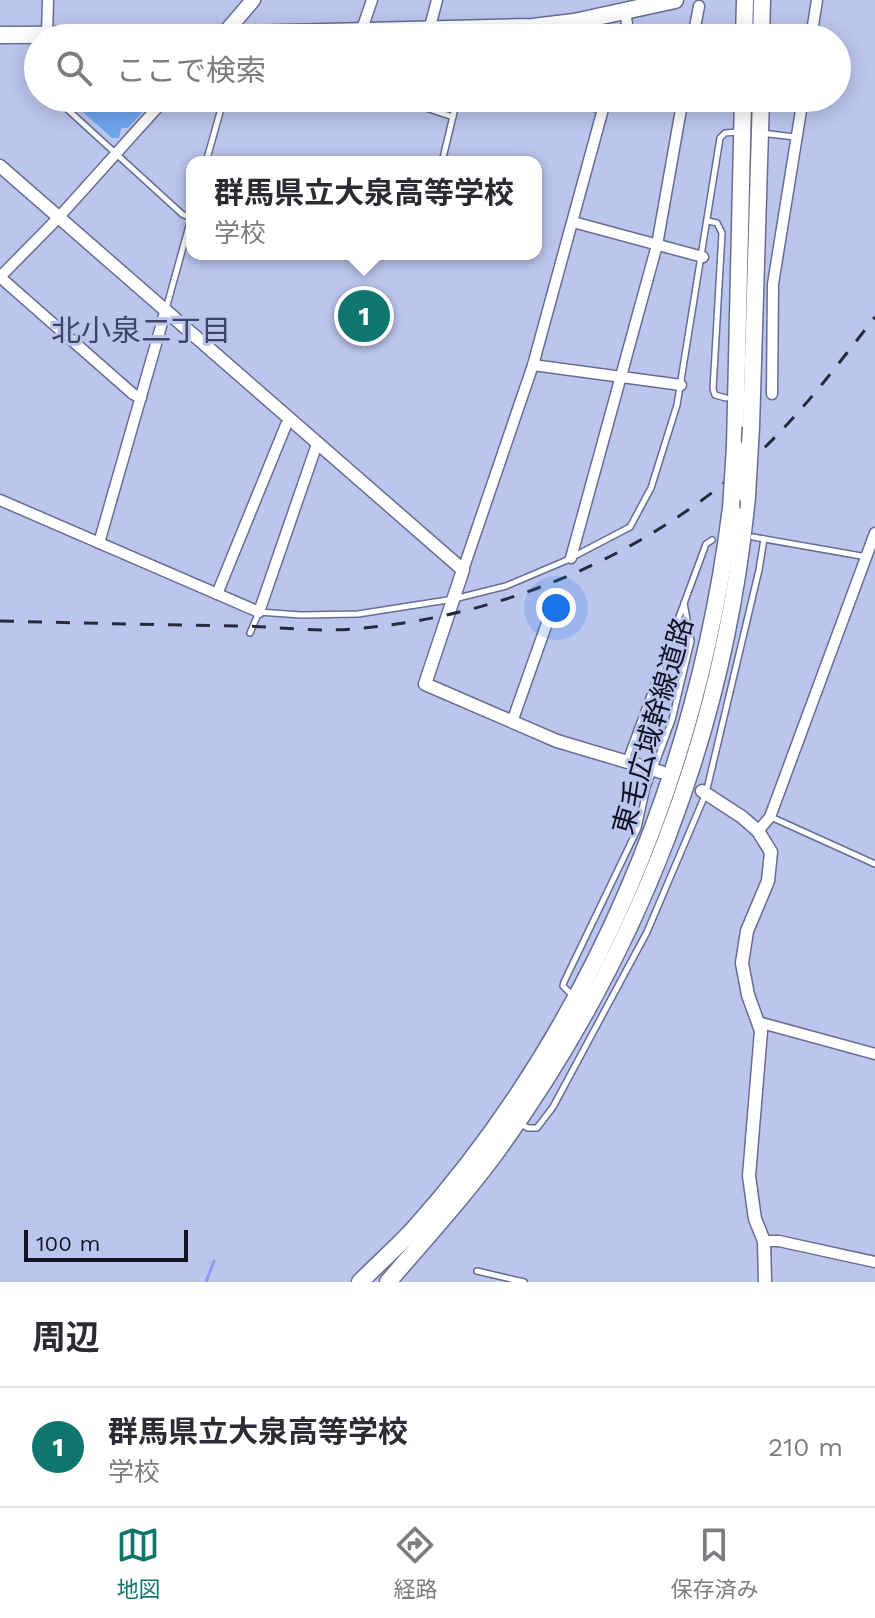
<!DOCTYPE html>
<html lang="ja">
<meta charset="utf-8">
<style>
:root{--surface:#fff;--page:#f2f2f3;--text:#2b2b33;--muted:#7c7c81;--line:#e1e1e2;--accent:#0f766e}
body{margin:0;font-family:"Work Sans","Noto Sans JP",sans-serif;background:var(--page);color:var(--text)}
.scale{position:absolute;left:24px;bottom:20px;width:164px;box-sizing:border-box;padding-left:8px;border:4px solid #101321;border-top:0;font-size:22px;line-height:28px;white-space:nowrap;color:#101321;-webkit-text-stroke:6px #bcc5ed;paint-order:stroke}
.you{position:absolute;left:556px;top:608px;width:28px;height:28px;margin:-20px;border:6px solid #fff;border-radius:50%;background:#1a73e8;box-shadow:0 0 0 12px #1a73e833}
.badge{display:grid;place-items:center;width:52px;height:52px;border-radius:50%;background:var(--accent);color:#fff;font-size:26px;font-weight:700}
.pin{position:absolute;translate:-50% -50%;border:4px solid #fff;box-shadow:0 2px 8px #0006}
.popup{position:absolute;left:186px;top:156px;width:356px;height:104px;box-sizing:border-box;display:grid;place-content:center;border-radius:16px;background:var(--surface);filter:drop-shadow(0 2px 6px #0005);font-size:26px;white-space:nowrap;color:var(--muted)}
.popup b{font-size:30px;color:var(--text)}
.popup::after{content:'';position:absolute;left:50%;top:100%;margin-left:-16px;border:16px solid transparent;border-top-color:var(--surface)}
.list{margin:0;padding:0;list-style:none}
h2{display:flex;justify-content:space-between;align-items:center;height:104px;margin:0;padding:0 32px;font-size:34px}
h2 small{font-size:26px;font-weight:400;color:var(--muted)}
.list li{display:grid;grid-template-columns:52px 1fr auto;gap:24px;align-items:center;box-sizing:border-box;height:120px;padding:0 32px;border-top:2px solid var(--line)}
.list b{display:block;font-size:30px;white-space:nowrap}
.list p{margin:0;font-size:26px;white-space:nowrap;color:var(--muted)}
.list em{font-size:26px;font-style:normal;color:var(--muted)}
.icon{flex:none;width:44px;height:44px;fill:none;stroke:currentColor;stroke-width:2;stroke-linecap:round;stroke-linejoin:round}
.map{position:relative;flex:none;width:875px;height:1282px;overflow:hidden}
.search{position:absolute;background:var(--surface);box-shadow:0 4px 20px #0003;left:24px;right:24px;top:24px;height:88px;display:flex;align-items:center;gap:20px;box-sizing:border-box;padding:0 28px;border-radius:44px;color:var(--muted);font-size:30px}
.sheet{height:224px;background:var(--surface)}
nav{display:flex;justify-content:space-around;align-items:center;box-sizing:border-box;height:112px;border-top:2px solid var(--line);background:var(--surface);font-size:22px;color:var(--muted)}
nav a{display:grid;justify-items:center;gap:4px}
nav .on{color:var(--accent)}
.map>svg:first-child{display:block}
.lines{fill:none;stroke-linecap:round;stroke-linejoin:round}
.stream{stroke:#8e9cf0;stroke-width:3}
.building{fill:#6ea6f0}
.service-casing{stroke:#676e92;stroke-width:8}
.minor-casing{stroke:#676e92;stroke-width:13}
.tertiary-casing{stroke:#676e92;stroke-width:15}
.secondary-casing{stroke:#676e92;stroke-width:17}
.primary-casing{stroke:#676e92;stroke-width:19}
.trunk-casing{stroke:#676e92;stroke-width:19}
.service{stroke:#fff;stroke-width:5}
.minor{stroke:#fff;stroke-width:10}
.tertiary{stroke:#fff;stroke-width:12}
.secondary{stroke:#fff;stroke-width:14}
.primary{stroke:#fff;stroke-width:16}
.trunk{stroke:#fff;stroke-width:16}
.rail{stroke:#262a3b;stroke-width:3;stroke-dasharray:14 14;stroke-linecap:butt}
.trunk-bridge-casing{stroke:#676e92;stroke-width:19;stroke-linecap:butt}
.trunk-bridge{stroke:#fff;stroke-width:16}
.labels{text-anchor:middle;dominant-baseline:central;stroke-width:6;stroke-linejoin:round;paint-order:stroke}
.street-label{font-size:28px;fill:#101321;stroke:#bcc5ed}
.neighbourhood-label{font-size:30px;fill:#3e4466;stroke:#bcc5ed}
</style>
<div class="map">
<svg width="875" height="1282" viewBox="0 0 875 1282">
<rect width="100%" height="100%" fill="#bcc5ed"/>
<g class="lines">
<path class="stream" d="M206 1282 214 1261"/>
</g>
<path class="building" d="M96 98H155L128 128H121L119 138H112L83 112 97 111Z"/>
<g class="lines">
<defs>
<g id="service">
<path d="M55 98 182 214 191 218"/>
<path d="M411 103 453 117"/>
<path d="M761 133 795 137"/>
<path d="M206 162 224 98"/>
<path d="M442 162 454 112"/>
<path d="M708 221 717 223 722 233 713 389 715 395 726 398"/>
<path d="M166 309 192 215"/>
<path d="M753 537 867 557"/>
<path d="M250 633 259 612 301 615 358 614 454 599 506 586 565 561 630 527 651 488 677 405 720 138 725 133 738 132"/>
<path d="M626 760 706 544 712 540"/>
<path d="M771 817 875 864"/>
<path d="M572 995 563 986 564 982 638 828 647 787 672 720 691 641 684 603"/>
<path d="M521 1124 528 1128H537L553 1107 647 932 706 793 759 570 764 539"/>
<path d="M477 1271 524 1282"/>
</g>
<g id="minor">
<path d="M361 32 372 0"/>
<path d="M47 34 48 0"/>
<path d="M427 38 437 0"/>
<path d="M623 38 627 24 625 12"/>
<path d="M693 38 699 6"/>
<path d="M811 38 817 0"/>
<path d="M532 98 603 107"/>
<path d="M573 222 703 257"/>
<path d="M533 365 681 385"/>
<path d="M772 394 773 284 803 98"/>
<path d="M141 398 133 394 0 277 59 217 166 98"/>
<path d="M0 500 259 612 317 444"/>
<path d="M99 543 166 309"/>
<path d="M571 558 657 245 683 98"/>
<path d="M463 570 533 365 606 98"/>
<path d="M217 594 286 425"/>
<path d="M512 722 553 606"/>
<path d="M758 831 770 817 875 533"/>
<path d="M758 1022 875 1054"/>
<path d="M764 1241H779L875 1262"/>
</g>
<g id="tertiary">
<path d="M0 166 463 570 425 684 557 741 661 772"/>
<path d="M702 791 742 817 758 831 771 852 768 881 747 931 742 963 748 995 761 1031 749 1176 755 1219 764 1241 765 1282"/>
</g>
<path id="secondary" d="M224 34 253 0"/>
<path id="primary" d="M0 35 240 34 533 27 574 22 675 0"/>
<g id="trunk">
<path d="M744 38 745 0"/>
<path d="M761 38 762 0"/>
<path d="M751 427 761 98"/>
<path d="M735 447 743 98"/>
<path d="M360 1282C377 1265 395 1249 412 1231 591 1032 698 772 731 508"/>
<path d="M388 1282C426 1238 466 1194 500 1147 638 955 725 731 747 496"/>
</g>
</defs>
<use href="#service" class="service-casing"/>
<use href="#minor" class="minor-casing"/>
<use href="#tertiary" class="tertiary-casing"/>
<use href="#secondary" class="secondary-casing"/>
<use href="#primary" class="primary-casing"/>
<use href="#trunk" class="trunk-casing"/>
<use href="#service" class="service"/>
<use href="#minor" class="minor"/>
<use href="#tertiary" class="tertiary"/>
<use href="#secondary" class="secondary"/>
<use href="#primary" class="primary"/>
<use href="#trunk" class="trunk"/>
<path class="rail" d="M0 621C81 623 162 625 243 626 279 627 315 632 352 629 501 618 652 554 761 451 804 410 839 363 875 317"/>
<defs>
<g id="trunk-bridge">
<path d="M747 496 751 427"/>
<path d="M731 508 735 447"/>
</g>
</defs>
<use href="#trunk-bridge" class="trunk-bridge-casing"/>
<use href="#trunk-bridge" class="trunk-bridge"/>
</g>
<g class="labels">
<g class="street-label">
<text transform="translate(653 726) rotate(-74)">東毛広域幹線道路</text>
</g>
<g class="neighbourhood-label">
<text x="141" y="330">北小泉二丁目</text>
</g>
</g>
</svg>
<div class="scale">100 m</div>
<div class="you"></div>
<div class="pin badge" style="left:364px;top:316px">1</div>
<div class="popup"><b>群馬県立大泉高等学校</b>学校</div>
<div class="search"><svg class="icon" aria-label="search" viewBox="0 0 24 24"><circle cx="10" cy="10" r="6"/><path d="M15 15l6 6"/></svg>ここで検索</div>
</div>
<section class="sheet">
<h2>周辺<small></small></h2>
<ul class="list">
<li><span class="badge">1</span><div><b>群馬県立大泉高等学校</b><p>学校</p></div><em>210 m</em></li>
</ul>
</section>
<nav>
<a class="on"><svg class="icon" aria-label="map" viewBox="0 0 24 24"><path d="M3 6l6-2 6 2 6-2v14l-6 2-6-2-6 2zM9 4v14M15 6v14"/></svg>地図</a>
<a><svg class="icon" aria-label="directions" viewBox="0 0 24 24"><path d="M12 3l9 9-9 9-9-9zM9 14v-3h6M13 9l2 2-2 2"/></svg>経路</a>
<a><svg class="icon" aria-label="saved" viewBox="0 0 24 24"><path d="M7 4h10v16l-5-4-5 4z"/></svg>保存済み</a>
</nav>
